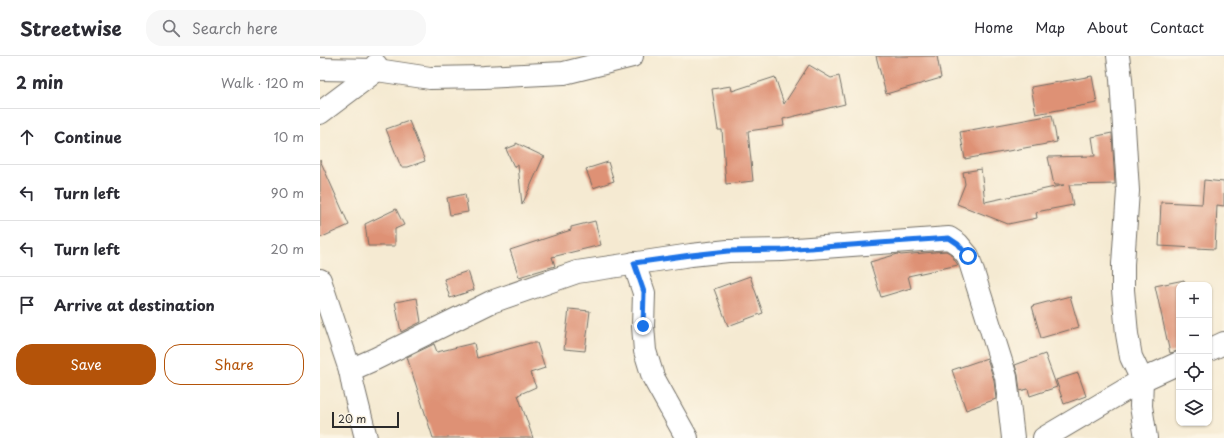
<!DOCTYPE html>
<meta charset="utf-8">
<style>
:root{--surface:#fff;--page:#f7f7f7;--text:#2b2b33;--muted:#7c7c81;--line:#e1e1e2;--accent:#b45309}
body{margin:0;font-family:"Playpen Sans",sans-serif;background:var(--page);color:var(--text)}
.controls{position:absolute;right:12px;bottom:12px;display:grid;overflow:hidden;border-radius:8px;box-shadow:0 1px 3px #0004}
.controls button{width:36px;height:36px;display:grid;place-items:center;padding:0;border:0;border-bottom:1px solid var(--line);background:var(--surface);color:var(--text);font:20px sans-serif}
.scale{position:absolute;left:12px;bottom:10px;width:67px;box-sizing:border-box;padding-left:4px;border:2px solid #2b2b2b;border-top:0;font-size:11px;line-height:14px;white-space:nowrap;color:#2b2b2b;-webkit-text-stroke:3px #fcf5e5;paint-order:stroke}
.stop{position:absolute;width:12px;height:12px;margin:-9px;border:3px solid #1a73e8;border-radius:50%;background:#fff}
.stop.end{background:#1a73e8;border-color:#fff;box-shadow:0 1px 4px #0008}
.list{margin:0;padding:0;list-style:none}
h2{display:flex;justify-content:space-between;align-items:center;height:52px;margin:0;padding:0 16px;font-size:17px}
h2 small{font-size:13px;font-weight:400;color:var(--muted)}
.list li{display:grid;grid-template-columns:26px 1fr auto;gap:12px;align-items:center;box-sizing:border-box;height:56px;padding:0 16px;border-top:1px solid var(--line)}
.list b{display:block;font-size:15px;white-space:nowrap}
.list em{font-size:13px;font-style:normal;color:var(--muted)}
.actions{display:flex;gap:8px;padding:12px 16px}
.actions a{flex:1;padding:9px 0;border:1px solid var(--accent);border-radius:16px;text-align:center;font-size:14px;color:var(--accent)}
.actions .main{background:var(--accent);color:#fff}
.icon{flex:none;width:22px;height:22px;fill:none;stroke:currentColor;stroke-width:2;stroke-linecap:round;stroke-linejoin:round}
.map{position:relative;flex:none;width:904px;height:382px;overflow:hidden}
header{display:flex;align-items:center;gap:24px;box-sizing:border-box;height:56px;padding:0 20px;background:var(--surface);border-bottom:1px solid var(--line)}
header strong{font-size:19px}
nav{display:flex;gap:22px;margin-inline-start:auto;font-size:14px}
.search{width:280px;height:36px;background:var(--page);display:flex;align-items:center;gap:10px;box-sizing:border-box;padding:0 14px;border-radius:16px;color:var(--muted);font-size:15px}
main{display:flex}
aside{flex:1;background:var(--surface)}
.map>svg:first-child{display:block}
.building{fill:#de9174}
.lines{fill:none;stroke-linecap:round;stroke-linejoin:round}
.street-casing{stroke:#726e65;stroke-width:24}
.street{stroke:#fff;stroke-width:22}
.route{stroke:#1a73e8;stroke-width:5}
</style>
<header>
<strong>Streetwise</strong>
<div class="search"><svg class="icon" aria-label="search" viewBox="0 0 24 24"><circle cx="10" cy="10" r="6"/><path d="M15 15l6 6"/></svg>Search here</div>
<nav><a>Home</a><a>Map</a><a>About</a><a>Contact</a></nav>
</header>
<main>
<aside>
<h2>2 min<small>Walk · 120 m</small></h2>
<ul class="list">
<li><svg class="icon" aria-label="ahead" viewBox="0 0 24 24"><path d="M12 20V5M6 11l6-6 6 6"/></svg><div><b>Continue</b></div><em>10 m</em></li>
<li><svg class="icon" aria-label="left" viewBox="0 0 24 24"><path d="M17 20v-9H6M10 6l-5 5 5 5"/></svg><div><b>Turn left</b></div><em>90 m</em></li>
<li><svg class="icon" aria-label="left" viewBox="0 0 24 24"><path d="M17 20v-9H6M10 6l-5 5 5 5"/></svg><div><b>Turn left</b></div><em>20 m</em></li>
<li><svg class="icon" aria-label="arrive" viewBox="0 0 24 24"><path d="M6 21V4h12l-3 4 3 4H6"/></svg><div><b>Arrive at destination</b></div></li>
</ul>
<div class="actions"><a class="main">Save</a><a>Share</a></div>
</aside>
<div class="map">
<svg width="904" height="382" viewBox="0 0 904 382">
<rect width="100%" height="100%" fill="#fcf5e5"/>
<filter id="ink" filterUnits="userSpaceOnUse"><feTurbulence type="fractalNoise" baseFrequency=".025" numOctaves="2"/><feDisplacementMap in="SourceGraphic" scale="8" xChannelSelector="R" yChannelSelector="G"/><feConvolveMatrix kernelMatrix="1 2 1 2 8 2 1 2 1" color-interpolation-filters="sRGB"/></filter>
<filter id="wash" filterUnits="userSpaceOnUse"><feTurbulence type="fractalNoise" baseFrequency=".012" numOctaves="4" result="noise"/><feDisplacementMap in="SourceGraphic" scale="16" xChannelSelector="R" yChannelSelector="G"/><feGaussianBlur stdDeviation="0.9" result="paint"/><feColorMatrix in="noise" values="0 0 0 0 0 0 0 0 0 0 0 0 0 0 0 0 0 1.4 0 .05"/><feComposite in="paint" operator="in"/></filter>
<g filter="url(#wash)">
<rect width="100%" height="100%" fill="#f5ead2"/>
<g id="blocks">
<g class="building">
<path d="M556 0H617L621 22 566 38Z"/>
<path d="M489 9 511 22 519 20 525 48 463 63 464 70 428 75 433 125 406 128 402 74H398L392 33 411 30 412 35 455 21 464 48Z"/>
<path d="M772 20 777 47 716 58 711 31Z"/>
<path d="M732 59 737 86 645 103 640 76Z"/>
<path d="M89 65 105 105 88 111H81L66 73Z"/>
<path d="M792 77 795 128 749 129 753 149 716 156 717 162 688 168 637 148 645 128 643 116 661 113 665 146 744 129H734L728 101 775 100 772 81Z"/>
<path d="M196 87 225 101 223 102 202 149 198 109 194 111 186 93 196 89Z"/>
<path d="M0 104 29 169 0 182Z"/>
<path d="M288 106 294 125 273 132 266 113Z"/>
<path d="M884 124 904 126V150L897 149 895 193 839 190 841 146 882 148Z"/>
<path d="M145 138 148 156 130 159 127 142Z"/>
<path d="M76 153 84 169 75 173V190H48L45 168Z"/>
<path d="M275 165 281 189 232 201 235 210 199 221 190 194 251 174V171Z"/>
<path d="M626 195 630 197 638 209 588 220 591 232 561 241 550 206 578 198 581 199Z"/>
<path d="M148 215 154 234 130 242 124 223Z"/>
<path d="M430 220 443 257 408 270 394 233Z"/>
<path d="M864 224 865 229H859V295L850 297 835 230Z"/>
<path d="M750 240 759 271 721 282 712 250Z"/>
<path d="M97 242 101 266 81 276 75 246Z"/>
<path d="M249 253 270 255 265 295 244 293Z"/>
<path d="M154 287 157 302 210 287H217L225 312 210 317 216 331 198 339 213 382H113L87 301 114 288 117 296Z"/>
<path d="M725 298 737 331 710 340 708 333 700 335 698 319 695 309Z"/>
<path d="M667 302 674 324 676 343 646 354 632 314Z"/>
<path d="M758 317 766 340 744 348 736 324Z"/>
</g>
</g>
</g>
<g filter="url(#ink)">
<use href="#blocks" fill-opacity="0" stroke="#726e65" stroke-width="1"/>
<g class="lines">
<defs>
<g id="street">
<path d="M798 0 801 23 808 135 803 208V234L807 278 811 301 822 324 821 350 826 382"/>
<path d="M0 13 57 14 110 22 164 21 244 17 312 0"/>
<path d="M0 57 57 14 56 9"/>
<path d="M314 207 324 237 323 270 325 295 333 321 367 382"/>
<path d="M0 224 30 314 33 330 46 382"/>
<path d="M889 294 904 287"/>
<path d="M30 314 55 303 171 246 257 216 371 199 408 195 462 194 629 182 638 188 648 200 686 321 693 382"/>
<path d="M724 382 822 324 859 307"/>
</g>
</defs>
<use href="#street" class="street-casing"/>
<use href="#street" class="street"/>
</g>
</g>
<g class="lines" filter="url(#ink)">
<path class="route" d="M323 270 324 236 314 207 371 199 408 195 462 194 629 182 638 188 648 200"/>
</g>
</svg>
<div class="controls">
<button>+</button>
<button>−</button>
<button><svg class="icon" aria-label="locate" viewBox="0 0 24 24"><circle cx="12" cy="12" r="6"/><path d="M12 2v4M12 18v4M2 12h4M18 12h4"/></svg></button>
<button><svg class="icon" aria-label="layers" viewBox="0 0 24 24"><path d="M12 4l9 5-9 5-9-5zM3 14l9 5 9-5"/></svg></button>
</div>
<div class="scale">20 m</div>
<div class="stop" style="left:648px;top:200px"></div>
<div class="stop end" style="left:323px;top:270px"></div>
</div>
</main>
